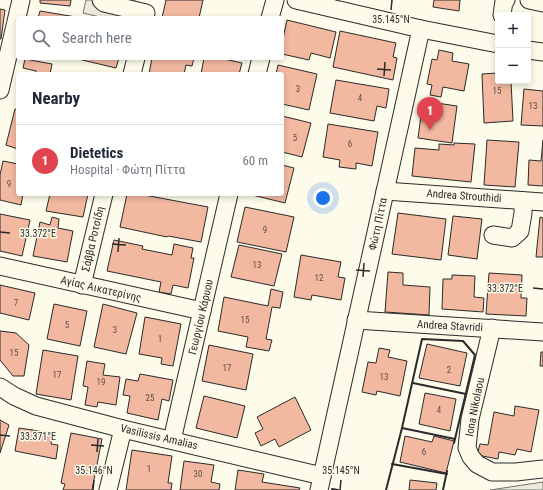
<!DOCTYPE html>
<meta charset="utf-8">
<style>
:root{--surface:#fff;--page:#f2f2f3;--text:#1f2937;--muted:#747a83;--line:#e0e1e3;--accent:#1a73e8}
body{margin:0;font-family:"Roboto Condensed",sans-serif;background:var(--page);color:var(--text)}
.controls{position:absolute;right:12px;top:12px;display:grid;overflow:hidden;border-radius:4px;box-shadow:0 2px 6px #0003}
.controls button{width:36px;height:36px;display:grid;place-items:center;padding:0;border:0;border-bottom:1px solid var(--line);background:var(--surface);color:var(--text);font:20px sans-serif}
.you{position:absolute;left:323px;top:198px;width:14px;height:14px;margin:-10px;border:3px solid #fff;border-radius:50%;background:#1a73e8;box-shadow:0 0 0 6px #1a73e833}
.badge{display:grid;place-items:center;width:26px;height:26px;border-radius:50%;background:var(--accent);color:#fff;font-size:13px;font-weight:700}
.pin{position:absolute;translate:-50% -33px;filter:drop-shadow(0 1px 2px #0008)}
.pin::after{content:'';position:absolute;top:21px;width:14px;height:12px;background:inherit;clip-path:polygon(0 0,100% 0,50% 100%)}
.list{margin:0;padding:0;list-style:none}
h2{display:flex;justify-content:space-between;align-items:center;height:52px;margin:0;padding:0 16px;font-size:17px}
h2 small{font-size:13px;font-weight:400;color:var(--muted)}
.list li{display:grid;grid-template-columns:26px 1fr auto;gap:12px;align-items:center;box-sizing:border-box;height:72px;padding:0 16px;border-top:1px solid var(--line)}
.list b{display:block;font-size:15px;white-space:nowrap}
.list p{margin:0;font-size:13px;white-space:nowrap;color:var(--muted)}
.list em{font-size:13px;font-style:normal;color:var(--muted)}
.icon{flex:none;width:22px;height:22px;fill:none;stroke:currentColor;stroke-width:2;stroke-linecap:round;stroke-linejoin:round}
.map{position:relative;flex:none;width:543px;height:490px;overflow:hidden}
.search{position:absolute;background:var(--surface);box-shadow:0 2px 6px #0003;left:16px;top:16px;width:268px;height:44px;display:flex;align-items:center;gap:10px;box-sizing:border-box;padding:0 14px;border-radius:4px;color:var(--muted);font-size:15px}
.panel{position:absolute;background:var(--surface);box-shadow:0 2px 6px #0003;left:16px;top:72px;width:268px;height:124px;border-radius:4px}
.map>svg:first-child{display:block}
.green{fill:#ecebdb;stroke:#74746e}
.parking{fill:#eceadb;stroke:#74746e}
.building{fill:#f2b8a0;stroke:#2b2b2b}
.lines{fill:none;stroke-linecap:round;stroke-linejoin:round}
.minor-casing{stroke:#2b2b2b;stroke-width:19}
.minor{stroke:#fdfbea;stroke-width:17}
.wall{stroke:#2b2b2b;stroke-width:2}
.ticks{fill:none;stroke:#2b2b2b;stroke-width:1.5}
.labels{text-anchor:middle;dominant-baseline:central;stroke-width:3;stroke-linejoin:round;paint-order:stroke}
.number-label{font-size:9px;fill:#5d4e48}
.street-label{font-size:11px;fill:#2b2b2b;stroke:#fdfbea}
.ticks-label{font-size:10px;text-anchor:middle;fill:#2b2b2b;stroke:#fdfbea;stroke-width:3;stroke-linejoin:round;paint-order:stroke}
</style>
<div class="map">
<svg width="543" height="490" viewBox="0 0 543 490">
<rect width="100%" height="100%" fill="#fdfbea"/>
<path class="green" d="M543 482V490H490Z"/>
<path class="parking" d="M86 0H135L130 18H104L83 13Z"/>
<g class="building">
<path d="M40 0H71L70 6 40 3Z"/>
<path d="M166 0H203L199 18H162Z"/>
<path d="M434 0H460L459 11 433 7Z"/>
<path d="M0 9 5 10 1 39H0Z"/>
<path d="M40 11 76 17V18H38Z"/>
<path d="M287 20 336 32 330 58 311 53 309 60 282 54V43Z"/>
<path d="M340 31 396 43 393 57 397 58 393 80 333 67Z"/>
<path d="M439 50 453 53 452 61 469 64 464 91 443 87 441 97 430 95 432 85 427 84 432 59 437 60Z"/>
<path d="M78 58H119L116 68 78 59Z"/>
<path d="M152 58H194L192 66 186 65 184 74H149Z"/>
<path d="M204 58H220L242 63 239 74H201Z"/>
<path d="M25 59 52 64 50 74H35L36 71 23 68Z"/>
<path d="M278 65 317 74 309 110 282 104V74H276Z"/>
<path d="M498 73V81H511L513 121 484 123 482 74Z"/>
<path d="M336 80 389 89 386 108 377 106 374 121 330 113Z"/>
<path d="M524 89 543 91V126L521 125Z"/>
<path d="M423 101 457 106 452 143 418 138Z"/>
<path d="M15 109 18 110V149L6 145Z"/>
<path d="M282 116 311 123 302 157 282 152Z"/>
<path d="M328 124 378 132 372 166 356 163V169L339 167 340 160 323 157Z"/>
<path d="M487 140 519 142 515 187 484 185Z"/>
<path d="M543 140V186L528 185 529 160 541 161Z"/>
<path d="M454 143 475 144 471 182 412 176 415 148 439 150V144L454 145Z"/>
<path d="M3 161 18 164V194H23L21 205 0 200V175Z"/>
<path d="M282 165 294 168 285 203 248 194H282Z"/>
<path d="M50 194H88L83 217 46 211Z"/>
<path d="M127 194H139L208 207 201 242 168 236 167 237 120 227Z"/>
<path d="M245 207 294 217 286 252 237 242Z"/>
<path d="M398 213 446 219 441 260 392 254Z"/>
<path d="M0 214 30 220 22 256 0 251Z"/>
<path d="M453 216 482 219 477 259 448 255Z"/>
<path d="M52 217 59 219 58 228 73 231 67 262 33 256 40 222 50 225Z"/>
<path d="M540 217 543 218V257H536Z"/>
<path d="M114 240 143 246 142 249 172 255 174 244 193 248 191 258H194L188 288 173 285 171 294 159 292 161 282 107 271Z"/>
<path d="M239 245 282 254 274 286 231 277Z"/>
<path d="M301 255 341 262 338 277 345 278 341 300 312 295 311 300 294 297Z"/>
<path d="M388 272 403 273V285L430 287 429 315 385 312Z"/>
<path d="M489 273 522 275 521 298H527L526 316 486 314Z"/>
<path d="M452 275 475 276 474 297 484 298 483 312 442 309 443 279H452Z"/>
<path d="M0 285 35 293 29 320 0 313Z"/>
<path d="M271 289 283 292 280 308 272 307 266 339 272 340 269 351 246 347 248 337 218 331 224 297 268 306Z"/>
<path d="M54 304 87 311 80 346 47 339Z"/>
<path d="M103 304 137 313 126 354 94 347Z"/>
<path d="M145 317 181 324 173 366 161 364 162 358 139 354Z"/>
<path d="M0 331 16 333 29 345 24 376H13L0 360Z"/>
<path d="M427 344 467 353 460 386 419 378Z"/>
<path d="M209 345 253 354 246 390 202 381Z"/>
<path d="M379 348 390 350 388 357 407 361 400 396 377 391 376 395 362 392 368 362 376 363Z"/>
<path d="M43 350 78 356 71 400 36 394Z"/>
<path d="M541 352H543V366H540Z"/>
<path d="M87 361 105 364 103 375 120 377 116 405 98 402 97 407 85 405 88 387 83 386Z"/>
<path d="M140 374 173 380 169 401 162 399 158 420 127 413 130 396 123 395 126 379 138 381Z"/>
<path d="M425 393 456 399 450 431 419 424Z"/>
<path d="M204 396 245 406 237 438 196 428Z"/>
<path d="M295 397 311 430 279 447 275 439 261 446 255 433 263 429 257 417Z"/>
<path d="M515 406 539 410 531 452 517 449 515 455 499 452 498 459 477 455 480 444 488 445 494 412 514 416Z"/>
<path d="M0 420 9 425 0 453Z"/>
<path d="M19 428 53 433 51 444 58 445 56 459 15 451Z"/>
<path d="M71 433 102 439 92 490H63L65 484 61 483Z"/>
<path d="M405 436 432 442 434 436 454 441 446 473 400 462Z"/>
<path d="M132 450 172 456 168 483H172L171 490H126Z"/>
<path d="M184 461 214 465 211 482 220 484 219 490H180Z"/>
<path d="M238 470 264 474 262 482 300 488 299 490H235Z"/>
<path d="M410 480 437 483 436 490H409Z"/>
</g>
<g class="lines">
<defs>
<g id="minor">
<path d="M101 0 104 3 146 13"/>
<path d="M296 0 421 29 498 44"/>
<path d="M529 0 543 3"/>
<path d="M502 15 504 1 506 0"/>
<path d="M270 18 275 0"/>
<path d="M528 50 543 52"/>
<path d="M132 74 136 58"/>
<path d="M257 74 261 58"/>
<path d="M0 90 21 0"/>
<path d="M385 191 543 202"/>
<path d="M493 235 512 238 520 231 523 213V201"/>
<path d="M0 266 202 311"/>
<path d="M82 285 104 194"/>
<path d="M356 320 543 332"/>
<path d="M492 328 470 419 467 448 471 457 477 464 492 472H516L543 469"/>
<path d="M0 387 14 396 36 406 123 429 322 476"/>
<path d="M172 440 229 194"/>
<path d="M108 490 123 429"/>
<path d="M319 490 421 29"/>
</g>
</defs>
<use href="#minor" class="minor-casing"/>
<use href="#minor" class="minor"/>
<g class="wall">
<path d="M413 383 466 394"/>
<path d="M402 428 455 439"/>
<path d="M392 464 447 474"/>
<path d="M332 489 338 490"/>
<path d="M386 490 402 428 422 339 463 341 475 355 454 443"/>
<path d="M443 490 447 471"/>
</g>
</g>
<path class="ticks" d="M391 10 392 0M377 69 391 70M384 76 385 62M0 232 10 233M112 244 126 245M118 252 119 238M356 270 370 271M363 277 364 263M533 288 543 289M0 435 10 436M91 445 104 446M97 452 98 439M93 490 94 480M340 490 341 480"/>
<g class="labels">
<g class="number-label">
<text x="298" y="89">3</text>
<text x="497" y="91">15</text>
<text x="360" y="98">4</text>
<text x="533" y="106">13</text>
<text x="295" y="138">5</text>
<text x="350" y="144">6</text>
<text x="9" y="184">9</text>
<text x="265" y="230">9</text>
<text x="257" y="265">13</text>
<text x="319" y="278">12</text>
<text x="16" y="303">7</text>
<text x="245" y="320">15</text>
<text x="67" y="325">5</text>
<text x="115" y="330">3</text>
<text x="160" y="339">1</text>
<text x="14" y="353">15</text>
<text x="227" y="368">17</text>
<text x="449" y="370">2</text>
<text x="57" y="375">17</text>
<text x="384" y="377">13</text>
<text x="101" y="382">19</text>
<text x="150" y="398">25</text>
<text x="439" y="410">4</text>
<text x="424" y="452">6</text>
<text x="149" y="469">1</text>
<text x="198" y="474">30</text>
</g>
<g class="street-label">
<text transform="translate(464 196) rotate(4)">Andrea Strouthidi</text>
<text transform="translate(378 224) rotate(-78)">Φώτη Πίττα</text>
<text transform="translate(93 239) rotate(-77)">Σάββα Ροτσίδη</text>
<text transform="translate(101 289) rotate(13)">Αγίας Αικατερίνης</text>
<text transform="translate(201 317) rotate(-77)">Γεωργίου Κάρυου</text>
<text transform="translate(450 326) rotate(3)">Andrea Stavridi</text>
<text transform="translate(475 407) rotate(-79)">Iona Nikolaou</text>
<text transform="translate(159 437) rotate(13)">Vasilissis Amalias</text>
</g>
</g>
<g class="ticks-label">
<text x="391" y="23">35.145°N</text>
<text x="38" y="237">33.372°E</text>
<text x="505" y="292">33.372°E</text>
<text x="38" y="440">33.371°E</text>
<text x="94" y="474">35.146°N</text>
<text x="341" y="474">35.145°N</text>
</g>
</svg>
<div class="controls">
<button>+</button>
<button>−</button>
</div>
<div class="you"></div>
<div class="pin badge" style="left:430px;top:130px;background:#e0444e">1</div>
<div class="search"><svg class="icon" aria-label="search" viewBox="0 0 24 24"><circle cx="10" cy="10" r="6"/><path d="M15 15l6 6"/></svg>Search here</div>
<section class="panel">
<h2>Nearby<small></small></h2>
<ul class="list">
<li><span class="badge" style="background:#e0444e">1</span><div><b>Dietetics</b><p>Hospital · Φώτη Πίττα</p></div><em>60 m</em></li>
</ul>
</section>
</div>
